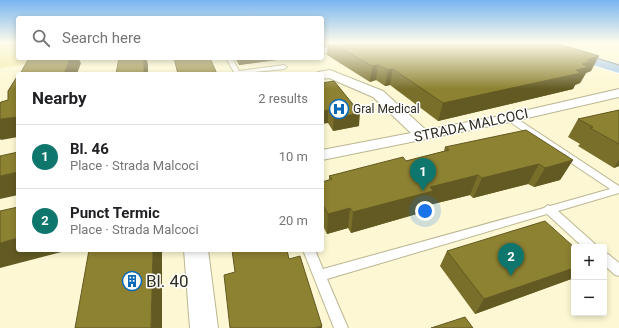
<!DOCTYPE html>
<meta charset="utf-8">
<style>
:root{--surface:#fff;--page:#f2f2f2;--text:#202124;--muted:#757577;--line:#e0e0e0;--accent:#0f766e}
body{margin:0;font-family:Roboto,sans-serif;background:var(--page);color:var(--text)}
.controls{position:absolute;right:12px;bottom:12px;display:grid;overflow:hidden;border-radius:4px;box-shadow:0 2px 6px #0003}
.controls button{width:36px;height:36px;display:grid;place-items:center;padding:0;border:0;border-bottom:1px solid var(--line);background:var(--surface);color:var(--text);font:20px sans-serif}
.you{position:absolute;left:425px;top:211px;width:14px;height:14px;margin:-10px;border:3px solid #fff;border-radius:50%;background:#1a73e8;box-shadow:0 0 0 6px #1a73e833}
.badge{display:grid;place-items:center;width:26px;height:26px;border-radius:50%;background:var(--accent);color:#fff;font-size:13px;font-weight:700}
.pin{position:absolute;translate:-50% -33px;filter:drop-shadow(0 1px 2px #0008)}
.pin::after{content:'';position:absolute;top:21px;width:14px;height:12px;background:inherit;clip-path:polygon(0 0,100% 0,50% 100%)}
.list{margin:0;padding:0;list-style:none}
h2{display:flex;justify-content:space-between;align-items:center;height:52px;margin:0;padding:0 16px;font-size:17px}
h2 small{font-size:13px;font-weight:400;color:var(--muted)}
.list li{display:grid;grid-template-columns:26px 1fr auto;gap:12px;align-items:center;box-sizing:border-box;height:64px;padding:0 16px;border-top:1px solid var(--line)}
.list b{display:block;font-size:15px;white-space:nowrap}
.list p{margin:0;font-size:13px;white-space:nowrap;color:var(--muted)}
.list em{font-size:13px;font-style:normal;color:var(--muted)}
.icon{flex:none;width:22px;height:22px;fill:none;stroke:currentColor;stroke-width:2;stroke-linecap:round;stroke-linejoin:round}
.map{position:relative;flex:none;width:619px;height:328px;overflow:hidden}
.search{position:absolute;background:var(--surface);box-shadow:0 2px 6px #0003;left:16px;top:16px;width:308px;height:44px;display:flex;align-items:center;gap:10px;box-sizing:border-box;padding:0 14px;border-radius:4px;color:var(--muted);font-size:15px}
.panel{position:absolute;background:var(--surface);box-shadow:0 2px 6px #0003;left:16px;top:72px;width:308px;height:180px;border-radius:4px}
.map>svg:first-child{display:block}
.green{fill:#f3e9a5}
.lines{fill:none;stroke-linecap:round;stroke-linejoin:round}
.lane-casing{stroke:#bbb692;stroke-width:2}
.street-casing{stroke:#bbb692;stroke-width:2}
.primary-casing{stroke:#fff;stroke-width:2}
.lane{fill:#fff;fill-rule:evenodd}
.street{fill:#fff;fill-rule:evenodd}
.primary{fill:#a8caed;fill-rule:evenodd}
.tram{stroke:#8b886f;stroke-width:1}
.wall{fill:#796f2b}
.shaded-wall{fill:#635a23}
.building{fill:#8d8132;stroke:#635a23}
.labels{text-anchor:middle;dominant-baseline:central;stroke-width:3;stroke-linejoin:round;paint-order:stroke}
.far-poi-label{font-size:12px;fill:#2f2d1e;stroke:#fff;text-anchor:start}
.street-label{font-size:14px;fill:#2f2d1e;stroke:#fff}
.near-poi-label{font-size:17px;fill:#2f2d1e;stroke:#fff;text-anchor:start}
</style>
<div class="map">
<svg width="619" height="328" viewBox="0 0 619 328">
<rect width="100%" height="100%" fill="#fdf8d3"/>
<path class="green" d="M0 43H18V58H70L0 68Z"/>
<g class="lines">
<defs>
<g id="lane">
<path d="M226 58H232L239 71 284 65 287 67 284 69 235 74Z"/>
<path d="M507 116H513L619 186V193L558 211 595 244 597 247H583L547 214 327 279 348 328H334L303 250H315L323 269 544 208 548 205 550 206 610 189 507 120Z"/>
<path d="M604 253 608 254 619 263V276L615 275 604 265Z"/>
</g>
<g id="street">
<path d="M351 43H371L366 46 322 54V48Z"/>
<path d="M330 70 383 91 426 130 510 114 619 89V97L510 122 322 160V150L411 133 373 97 329 78 322 79V74H317L318 72Z"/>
<path d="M184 250H208L218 328H190Z"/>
</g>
<path id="primary" d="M528 43H546L619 64V73L530 46Z"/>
</defs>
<use href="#lane" class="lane-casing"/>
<use href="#street" class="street-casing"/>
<use href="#primary" class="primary-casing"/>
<use href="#lane" class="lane"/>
<use href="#street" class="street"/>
<use href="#primary" class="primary"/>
<path class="tram" d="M587 55 619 65"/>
</g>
<g class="wall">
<path d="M328 43H556L591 71 586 73 580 83 575 85 573 89 438 121 390 85 385 86 376 80 370 82 327 55Z"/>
<path d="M235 58H291L239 65Z"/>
<path d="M322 83 359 126 333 131 328 123Z"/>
<path d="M619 110V166L614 168 578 146 580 144 568 137 578 119Z"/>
<path d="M445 147 573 160 560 180 534 187 528 184 473 198 470 195 429 205 427 211 351 233 348 228 327 234 322 224V182L329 180V176L406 161 444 151Z"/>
<path d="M574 247V278L475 314 440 266 447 251Z"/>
</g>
<g class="shaded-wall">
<path d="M322 43H326V46L322 47Z"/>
<path d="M599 56 591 71 586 73 580 83 575 85 573 89 438 121 443 103 582 64 587 60Z"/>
<path d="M70 58H78L81 63 77 74H64Z"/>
<path d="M144 58H146L148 64V74H144Z"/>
<path d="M238 58H291L239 65Z"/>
<path d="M378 65 376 80 370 82 372 66Z"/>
<path d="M393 69 390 85 385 86 388 70Z"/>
<path d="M328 110V123L322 124V111Z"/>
<path d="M360 113 359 126 333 131 334 118Z"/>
<path d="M18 117V137L1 140 0 139V119Z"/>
<path d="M573 160 560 180 534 187 545 168Z"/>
<path d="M619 160V166L614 168Z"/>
<path d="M539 164 528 184 473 198 482 178Z"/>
<path d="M18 172V195L0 199V176Z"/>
<path d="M478 175 470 195 429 205 427 211 351 233 353 212 430 187Z"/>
<path d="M350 208 348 228 327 234 328 214Z"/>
<path d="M18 238V250H69L0 268V243Z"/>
<path d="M153 250H162V328H151Z"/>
<path d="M574 268V278L475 314 484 299Z"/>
<path d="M322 326V328H314Z"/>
</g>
<g class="building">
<path d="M332 43H556L599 56 587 60 592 61 582 64 589 67 576 70 581 73 443 103 393 69 388 70 378 65 372 66Z"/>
<path d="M29 58H70L64 74H20Z"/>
<path d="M119 58H144V74H116Z"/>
<path d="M174 58H210L217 74H178Z"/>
<path d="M18 75V117L0 119V103L1 102 8 100V91Z"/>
<path d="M334 81 360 113 334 118 328 110 322 111V83Z"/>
<path d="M619 110V144L590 128 593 127 578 119Z"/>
<path d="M526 130 573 160 545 168 539 164 482 178 478 175 430 187 433 191 353 212 350 208 328 214 322 203V182L332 179 329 176 403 157 406 161 449 150 445 147Z"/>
<path d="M18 152V172L0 176V156Z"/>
<path d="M18 207V238L0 243V211Z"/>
<path d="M545 221 574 247V268L484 299 447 251Z"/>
<path d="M89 250H153L151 328H75Z"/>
<path d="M232 250H287L289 259 300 256 322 326 314 328H230L224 275 235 272Z"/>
<path d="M465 317 473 328H431Z"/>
</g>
<linearGradient id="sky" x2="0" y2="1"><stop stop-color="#78b4f0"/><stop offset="0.48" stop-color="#fefceb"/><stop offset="1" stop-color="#fefceb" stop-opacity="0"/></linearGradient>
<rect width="619" height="89" fill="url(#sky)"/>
<defs>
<symbol id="hospital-ring" viewBox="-11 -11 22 22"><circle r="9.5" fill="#fff" stroke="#0a69b6" stroke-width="1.5"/><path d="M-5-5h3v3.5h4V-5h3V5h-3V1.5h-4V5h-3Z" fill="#0a69b6"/></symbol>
<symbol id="building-ring" viewBox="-11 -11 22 22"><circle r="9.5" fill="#fff" stroke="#0a69b6" stroke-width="1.5"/><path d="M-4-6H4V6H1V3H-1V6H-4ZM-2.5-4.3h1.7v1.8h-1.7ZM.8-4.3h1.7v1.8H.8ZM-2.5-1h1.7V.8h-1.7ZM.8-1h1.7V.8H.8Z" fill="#0a69b6"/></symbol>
</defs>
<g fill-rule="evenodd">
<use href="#hospital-ring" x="328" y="98" width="22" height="22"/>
<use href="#building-ring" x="121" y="270" width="22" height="22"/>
</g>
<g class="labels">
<g class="far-poi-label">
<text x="353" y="109">Gral Medical</text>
</g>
<g class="street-label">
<text transform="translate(471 125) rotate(-12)">STRADA MALCOCI</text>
</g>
<g class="near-poi-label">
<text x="146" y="281">Bl. 40</text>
</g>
</g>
</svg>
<div class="controls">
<button>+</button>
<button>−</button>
</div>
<div class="you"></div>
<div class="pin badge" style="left:423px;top:191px">1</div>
<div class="pin badge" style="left:511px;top:276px">2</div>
<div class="search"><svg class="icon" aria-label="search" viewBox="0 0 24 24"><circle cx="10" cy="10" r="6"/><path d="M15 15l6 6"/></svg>Search here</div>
<section class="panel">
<h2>Nearby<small>2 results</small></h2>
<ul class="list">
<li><span class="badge">1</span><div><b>Bl. 46</b><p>Place · Strada Malcoci</p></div><em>10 m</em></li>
<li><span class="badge">2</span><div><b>Punct Termic</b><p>Place · Strada Malcoci</p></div><em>20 m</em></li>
</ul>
</section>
</div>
